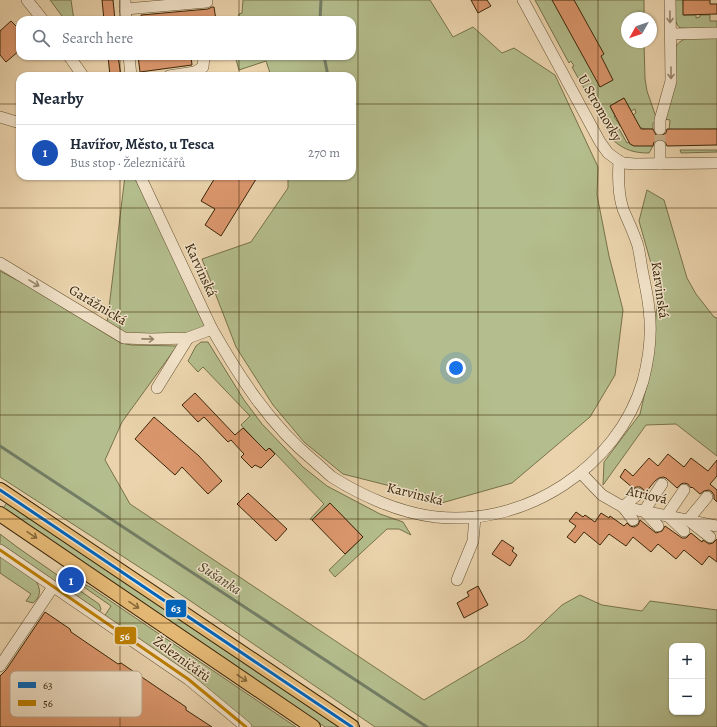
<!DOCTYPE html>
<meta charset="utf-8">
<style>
:root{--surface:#fff;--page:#f6f6f7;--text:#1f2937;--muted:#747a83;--line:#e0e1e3;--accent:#7c3aed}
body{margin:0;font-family:Alegreya,serif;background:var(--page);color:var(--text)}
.controls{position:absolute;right:12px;bottom:12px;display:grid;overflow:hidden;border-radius:8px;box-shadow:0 1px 3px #0004}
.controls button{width:36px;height:36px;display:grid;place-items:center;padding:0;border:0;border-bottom:1px solid var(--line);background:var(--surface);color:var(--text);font:20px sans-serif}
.compass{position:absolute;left:621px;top:12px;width:36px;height:36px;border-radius:50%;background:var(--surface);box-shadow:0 1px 3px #0004;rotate:230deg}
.you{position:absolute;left:456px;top:368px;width:14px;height:14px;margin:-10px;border:3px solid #fff;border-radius:50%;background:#1a73e8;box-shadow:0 0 0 6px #1a73e833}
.badge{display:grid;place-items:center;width:26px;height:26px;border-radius:50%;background:var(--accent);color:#fff;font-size:13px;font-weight:700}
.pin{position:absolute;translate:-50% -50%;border:2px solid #fff;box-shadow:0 1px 4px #0006}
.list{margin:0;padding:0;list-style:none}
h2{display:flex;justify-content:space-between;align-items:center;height:52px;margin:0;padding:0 16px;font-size:17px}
h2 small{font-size:13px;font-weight:400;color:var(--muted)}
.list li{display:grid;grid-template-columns:26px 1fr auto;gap:12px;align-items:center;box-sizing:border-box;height:56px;padding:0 16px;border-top:1px solid var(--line)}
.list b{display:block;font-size:15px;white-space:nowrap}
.list p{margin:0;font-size:13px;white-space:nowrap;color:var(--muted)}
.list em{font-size:13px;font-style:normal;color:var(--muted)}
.icon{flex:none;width:22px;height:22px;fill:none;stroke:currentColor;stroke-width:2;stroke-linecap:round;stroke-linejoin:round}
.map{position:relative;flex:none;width:717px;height:727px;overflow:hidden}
.search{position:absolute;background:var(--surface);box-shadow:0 1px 3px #0004;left:16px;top:16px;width:340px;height:44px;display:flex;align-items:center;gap:10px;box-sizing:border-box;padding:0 14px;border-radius:12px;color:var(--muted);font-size:15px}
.panel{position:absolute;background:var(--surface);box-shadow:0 1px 3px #0004;left:16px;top:72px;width:340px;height:108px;border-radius:12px}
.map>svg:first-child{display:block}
.green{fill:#b4bd8d;stroke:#77724a;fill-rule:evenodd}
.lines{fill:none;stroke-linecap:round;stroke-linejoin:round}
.stream{stroke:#737e66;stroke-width:3}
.building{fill:#dc976d;stroke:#3a2608}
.minor-tunnel{stroke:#c8b18c;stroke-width:11;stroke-dasharray:11 5.5;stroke-linecap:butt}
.minor-casing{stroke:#665231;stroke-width:12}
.major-casing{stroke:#3a2608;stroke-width:16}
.minor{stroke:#f2e3ca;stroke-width:11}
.major{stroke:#e6ba76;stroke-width:14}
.bus-1-casing{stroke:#f2e3ca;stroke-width:6}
.bus-2-casing{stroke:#f2e3ca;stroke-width:6}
.bus-1{stroke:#0065bd;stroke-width:3}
.bus-2{stroke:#be8002;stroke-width:3}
.oneway{stroke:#968469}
.oneway2{stroke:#876939}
.grid{fill:none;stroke:#3a2608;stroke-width:1;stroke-opacity:0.55}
.labels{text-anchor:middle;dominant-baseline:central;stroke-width:3;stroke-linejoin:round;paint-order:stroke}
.street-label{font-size:14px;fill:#3a2608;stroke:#f2e3ca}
.water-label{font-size:15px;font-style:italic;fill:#524b2f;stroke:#f2e3ca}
.key{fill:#f2e3ca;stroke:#bbaa90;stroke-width:1}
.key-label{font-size:11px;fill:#3a2608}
.line-badge{stroke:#f2e3ca;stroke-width:1.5}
.badge-label{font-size:11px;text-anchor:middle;font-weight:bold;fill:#fff}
</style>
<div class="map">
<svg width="717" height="727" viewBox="0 0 717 727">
<rect width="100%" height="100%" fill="#ebd4ad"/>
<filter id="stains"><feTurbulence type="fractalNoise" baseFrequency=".005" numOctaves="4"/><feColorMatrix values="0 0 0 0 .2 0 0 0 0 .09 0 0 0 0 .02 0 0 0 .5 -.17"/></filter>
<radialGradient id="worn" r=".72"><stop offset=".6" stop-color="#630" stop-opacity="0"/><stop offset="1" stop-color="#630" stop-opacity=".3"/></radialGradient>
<g class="green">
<path d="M50 0H71L74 20H65Z"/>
<path d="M243 0H430L453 37 473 27 502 53 514 48 555 75 598 167 597 195 609 256 623 310 615 375 590 417 512 483 438 504 430 496 343 474 304 442 273 405 236 347 202 259 251 242 288 188V176H352V76H271L266 61 239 70 235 56H352V20H238L239 14 242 13Z"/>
<path d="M535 0H644V18H627V42H644L645 79 647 91 657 120 653 123V129C638 130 639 126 633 115L636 113 635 109 631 111 624 98 610 106 615 116 614 117 620 125 618 127 627 143 629 142 653 146 649 153C634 153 624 150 613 140L572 67 574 66 571 61 569 63Z"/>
<path d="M674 0H683L684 15H696V18L700 17V15H710V21H717V30L680 28C672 20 674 10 674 0Z"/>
<path d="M717 37V129L669 130 670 120 664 119 676 46C684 34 703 37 717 37Z"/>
<path d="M680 150H717V152L681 153Z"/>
<path d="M125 176H134L207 326 190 333 164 335 126 334 107 324Z"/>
<path d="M647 190 664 200 687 278 696 294 714 317 717 318V456L676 424 646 425 603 485 604 462 640 414 653 357 658 288 639 221Z"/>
<path d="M0 271 26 285 121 343 131 345 177 346 122 422 105 460 130 504 424 700 525 640 562 605 580 595 602 605 642 611 650 601 717 610V727H375L170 587 0 477ZM672 646H702V712H672Z"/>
<path d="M201 342H208L244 400 262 424 303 467 327 486 380 514 403 522 411 535 399 529H387L335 577 329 570 363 537 330 503 312 520 310 519 324 504 270 448 259 458 257 442 241 425 250 416 203 367 198 372 188 361 196 346Z"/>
<path d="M7 503 339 727H325L3 508Z"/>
<path d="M0 534 17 547 99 604 101 609 99 613 0 545Z"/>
<path d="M0 556 36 581C41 589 41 597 33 603L26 601 31 594 0 573Z"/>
<path d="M74 580 90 587 296 727H251L104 617 111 606Z"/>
</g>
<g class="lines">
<g class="stream">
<path d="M320 20 321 0"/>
<path d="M324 56 328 76"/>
<path d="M0 446 427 727"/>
</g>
</g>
<g class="building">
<path d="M102 0H113L115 20H104Z"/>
<path d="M471 0H487L491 6 478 13Z"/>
<path d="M552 0H574L604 54 601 56 613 80 600 87Z"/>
<path d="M683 0H710V4H717V14L683 15Z"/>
<path d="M212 7H214L216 20H141V15L208 9Z"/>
<path d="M11 21 20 30V50L6 62 0 55V31Z"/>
<path d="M108 56H118L121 76H110Z"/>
<path d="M138 56H191L192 65 140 72Z"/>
<path d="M624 98 641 129H653L656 135 660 136 666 133 667 129H717V145L667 146 664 140 660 139 654 142 653 146H634L630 144 610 106Z"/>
<path d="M216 176H258L221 236 205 225 215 209 201 201Z"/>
<path d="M195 393 235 435 243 428 266 451 269 448 275 454 261 468 255 465 252 468 241 457 244 454 231 440 228 442 204 417 198 422 182 405Z"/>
<path d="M154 417 199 456 222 481 208 494 182 467 175 475 135 439Z"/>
<path d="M668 454 684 467 691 458 708 471 717 460V476L710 484 717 490V502L714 499V495L712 492 709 490 704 491 700 494 692 487 691 488 688 484 684 483 681 484 677 488 666 478 663 477 659 478 655 481 645 493 643 489 640 487H636L632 490 633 488 620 477 625 469 633 476 649 458 658 466Z"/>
<path d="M248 493 287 529 276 541 237 504Z"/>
<path d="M330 503 363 537 345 554 312 520Z"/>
<path d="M576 512 583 517 585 515 595 522 601 513 609 518 610 516 624 526 627 523 630 526 634 527 638 525 640 520 656 533 662 531 665 526 682 538H686L691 533 702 542 703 540 709 544 713 543 717 539V562L709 556 702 565 684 550 676 559 658 544 651 552 633 537 626 546 609 534 600 545 584 532 575 543 567 537 576 526 569 521Z"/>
<path d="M502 540 514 548 512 551 517 555 510 566 492 554Z"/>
<path d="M478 586 488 605 464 618 457 603 469 596 467 592Z"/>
<path d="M45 612 70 629 71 632 118 664 121 663 186 707V710L212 727H0V676L6 670Z"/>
</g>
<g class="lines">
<path class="minor-tunnel" d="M660 146V129"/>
<defs>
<g id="minor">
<path d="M27 0 43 20"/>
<path d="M125 0 126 20"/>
<path d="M523 0 600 142 608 153 619 161 623 163 635 164 717 163"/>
<path d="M125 9 207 2"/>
<path d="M671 34 717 33"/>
<path d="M69 56 83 76"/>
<path d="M129 56 131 76"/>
<path d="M169 76 195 72 203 67 204 56"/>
<path d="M0 117 20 123"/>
<path d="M660 129V120L671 81 670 0"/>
<path d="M660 146V164"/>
<path d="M140 176 212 329C240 378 270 425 314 461 320 466 326 472 332 477 362 496 400 513 436 517 525 527 618 467 643 381 649 358 652 332 649 309 648 297 645 285 643 274 641 264 640 255 638 246 634 233 628 221 623 209 618 194 618 177 619 161"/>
<path d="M0 263 124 338 151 339 188 338 212 329"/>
<path d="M157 388 188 338"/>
<path d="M581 473 602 495 623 507 717 526"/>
<path d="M707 497 688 520 710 537"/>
<path d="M633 520 623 507 638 494"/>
<path d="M658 526 644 511 662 484"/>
<path d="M684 531 667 515 684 490"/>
<path d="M0 550 188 679 246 727"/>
<path d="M457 580 473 541 475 517"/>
<path d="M0 666 53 587"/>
</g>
<g id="major">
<path d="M0 490 352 727"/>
<path d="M0 514 313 727"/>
</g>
</defs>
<use href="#minor" class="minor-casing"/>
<use href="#major" class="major-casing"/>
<use href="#minor" class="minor"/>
<use href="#major" class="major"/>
<defs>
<path id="bus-1" d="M0 490 352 727"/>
<path id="bus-2" d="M0 550 188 679 246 727"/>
</defs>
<use href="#bus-1" class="bus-1-casing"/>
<use href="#bus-2" class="bus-2-casing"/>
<use href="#bus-1" class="bus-1"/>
<use href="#bus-2" class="bus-2"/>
</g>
<defs><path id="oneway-shaft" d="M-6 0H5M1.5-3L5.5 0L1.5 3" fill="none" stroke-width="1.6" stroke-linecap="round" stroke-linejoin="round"/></defs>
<g class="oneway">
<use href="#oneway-shaft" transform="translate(670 17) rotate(89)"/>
<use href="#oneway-shaft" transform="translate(671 73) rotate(90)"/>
<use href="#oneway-shaft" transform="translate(34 283) rotate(31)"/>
<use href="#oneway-shaft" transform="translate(148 339) rotate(1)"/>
</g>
<g class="oneway2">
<use href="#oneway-shaft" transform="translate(32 535) rotate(34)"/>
<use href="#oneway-shaft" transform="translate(134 605) rotate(34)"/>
<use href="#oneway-shaft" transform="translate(242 678) rotate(34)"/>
</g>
<path class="grid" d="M120 0V20M239 0V20M358 0V727M478 0V727M598 0V727M120 56V76M239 56V76M0 104H20M352 104H717M120 176V727M239 176V727M0 208H717M0 312H717M0 415H717M0 519H717M0 623H717"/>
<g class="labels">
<g class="street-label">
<text transform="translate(600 108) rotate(60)">U Stromovky</text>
<text transform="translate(201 270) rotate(65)">Karvinská</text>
<text transform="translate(660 290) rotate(82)">Karvinská</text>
<text transform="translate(98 305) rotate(31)">Garážnická</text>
<text transform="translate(415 494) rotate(14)">Karvinská</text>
<text transform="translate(647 495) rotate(13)">Atriová</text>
<text transform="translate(182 659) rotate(36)">Železničářů</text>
</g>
<g class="water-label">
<text transform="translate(220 578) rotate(33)">Sušanka</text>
</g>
</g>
<rect x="10" y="671" width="132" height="46" rx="6" class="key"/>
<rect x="18" y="682" width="18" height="6" fill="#0065bd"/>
<rect x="18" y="700" width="18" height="6" fill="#be8002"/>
<g class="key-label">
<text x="43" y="689">63</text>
<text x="43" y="707">56</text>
</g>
<g class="line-badge">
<rect x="165" y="599" width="22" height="19" rx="4" fill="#0065bd"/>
<rect x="114" y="626" width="23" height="19" rx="4" fill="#be8002"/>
</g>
<g class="badge-label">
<text x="176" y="612">63</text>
<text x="125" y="640">56</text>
</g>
<rect width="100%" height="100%" filter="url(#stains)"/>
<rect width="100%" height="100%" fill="url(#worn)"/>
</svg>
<div class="controls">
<button>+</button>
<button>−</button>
</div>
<svg class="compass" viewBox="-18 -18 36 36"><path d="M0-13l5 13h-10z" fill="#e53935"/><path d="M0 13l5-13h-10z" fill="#747a83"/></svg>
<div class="you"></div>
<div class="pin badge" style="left:71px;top:580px;background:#1a4fb4">1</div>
<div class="search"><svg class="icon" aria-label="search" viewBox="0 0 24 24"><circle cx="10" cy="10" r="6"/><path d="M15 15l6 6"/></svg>Search here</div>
<section class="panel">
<h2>Nearby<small></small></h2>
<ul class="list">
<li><span class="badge" style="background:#1a4fb4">1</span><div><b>Havířov, Město, u Tesca</b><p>Bus stop · Železničářů</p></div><em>270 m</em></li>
</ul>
</section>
</div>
